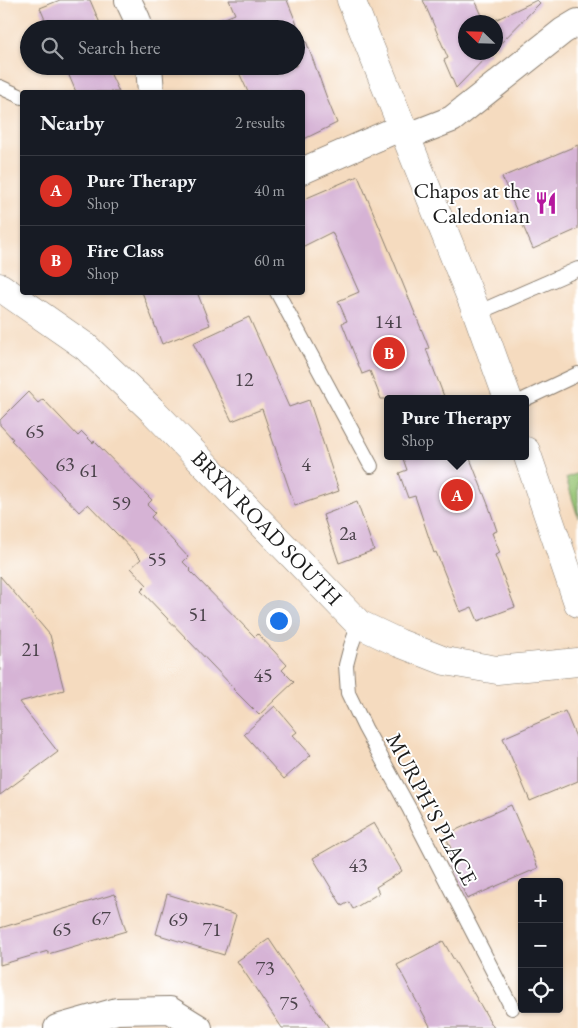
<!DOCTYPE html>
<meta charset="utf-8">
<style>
:root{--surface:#171b24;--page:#242831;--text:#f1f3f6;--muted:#9ea1a6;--line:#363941;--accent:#d93025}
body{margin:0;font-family:"EB Garamond",serif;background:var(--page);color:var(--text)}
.controls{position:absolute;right:15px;bottom:15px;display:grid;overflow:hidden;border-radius:5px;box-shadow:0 1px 4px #0004}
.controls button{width:45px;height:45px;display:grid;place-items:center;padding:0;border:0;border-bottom:1px solid var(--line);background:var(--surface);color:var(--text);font:25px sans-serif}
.compass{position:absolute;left:458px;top:15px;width:45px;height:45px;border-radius:50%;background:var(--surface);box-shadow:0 1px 4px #0004;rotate:293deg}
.you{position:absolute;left:278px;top:620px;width:18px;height:18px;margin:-12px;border:4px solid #fff;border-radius:50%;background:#1a73e8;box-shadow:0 0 0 8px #1a73e833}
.badge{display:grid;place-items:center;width:32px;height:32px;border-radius:50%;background:var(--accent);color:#fff;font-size:16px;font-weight:700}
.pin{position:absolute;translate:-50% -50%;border:2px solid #fff;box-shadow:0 1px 5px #0006}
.popup{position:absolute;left:384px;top:395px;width:145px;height:65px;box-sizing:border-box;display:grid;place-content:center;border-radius:5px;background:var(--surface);filter:drop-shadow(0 1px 4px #0005);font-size:16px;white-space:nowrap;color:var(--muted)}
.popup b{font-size:19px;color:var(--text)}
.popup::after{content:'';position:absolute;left:50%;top:100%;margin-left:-10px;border:10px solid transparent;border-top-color:var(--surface)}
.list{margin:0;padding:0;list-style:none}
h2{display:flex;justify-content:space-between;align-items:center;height:65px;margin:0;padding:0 20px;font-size:21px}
h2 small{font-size:16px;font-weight:400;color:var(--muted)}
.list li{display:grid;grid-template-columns:32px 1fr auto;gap:15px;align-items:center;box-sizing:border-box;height:70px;padding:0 20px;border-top:1px solid var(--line)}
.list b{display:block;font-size:19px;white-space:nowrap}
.list p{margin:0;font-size:16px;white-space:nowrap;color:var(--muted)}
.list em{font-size:16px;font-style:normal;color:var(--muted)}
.icon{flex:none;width:28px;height:28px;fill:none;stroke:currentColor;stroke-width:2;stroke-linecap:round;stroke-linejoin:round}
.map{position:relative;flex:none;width:578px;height:1028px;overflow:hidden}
.search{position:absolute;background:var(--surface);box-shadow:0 1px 4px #0004;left:20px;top:20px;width:285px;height:55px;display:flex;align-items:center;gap:12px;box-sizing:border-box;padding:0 18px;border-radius:28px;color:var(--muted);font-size:19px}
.panel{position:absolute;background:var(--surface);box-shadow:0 1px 4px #0004;left:20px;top:90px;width:285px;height:205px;border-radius:5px}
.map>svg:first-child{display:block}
.green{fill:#95c372;stroke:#587047}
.building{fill:#d6b3d5}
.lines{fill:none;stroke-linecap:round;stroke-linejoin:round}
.lane-casing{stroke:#887c6e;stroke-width:16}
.street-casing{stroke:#887c6e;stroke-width:28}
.secondary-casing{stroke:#887c6e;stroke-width:29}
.primary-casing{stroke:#887c6e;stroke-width:29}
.lane{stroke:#fff;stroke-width:14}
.street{stroke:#fff;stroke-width:26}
.secondary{stroke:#fff;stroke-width:28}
.primary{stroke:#fff;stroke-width:28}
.labels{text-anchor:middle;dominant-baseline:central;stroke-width:4;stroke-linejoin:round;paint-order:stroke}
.number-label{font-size:20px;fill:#4a424a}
.poi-label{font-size:22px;fill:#1c1c1c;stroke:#fff;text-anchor:end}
.street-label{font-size:22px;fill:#1c1c1c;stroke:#fff}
</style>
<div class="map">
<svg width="578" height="1028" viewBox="0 0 578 1028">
<rect width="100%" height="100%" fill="#fff"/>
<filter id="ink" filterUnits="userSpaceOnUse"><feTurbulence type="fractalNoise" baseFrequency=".02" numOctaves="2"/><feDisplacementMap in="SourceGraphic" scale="10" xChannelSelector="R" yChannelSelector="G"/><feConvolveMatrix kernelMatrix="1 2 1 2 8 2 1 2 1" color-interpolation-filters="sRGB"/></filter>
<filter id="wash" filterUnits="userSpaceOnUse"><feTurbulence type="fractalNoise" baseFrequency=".0096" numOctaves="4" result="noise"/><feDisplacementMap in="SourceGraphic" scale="20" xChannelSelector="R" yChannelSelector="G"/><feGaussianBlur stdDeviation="1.12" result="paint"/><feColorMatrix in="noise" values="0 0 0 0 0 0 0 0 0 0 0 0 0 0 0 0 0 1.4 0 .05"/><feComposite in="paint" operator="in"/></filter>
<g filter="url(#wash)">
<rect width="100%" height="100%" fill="#f5dbbf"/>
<path class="green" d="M578 473V517L566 478Z"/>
<g id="blocks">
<g class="building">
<path d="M60 0H90L102 28 49 29 40 8Z"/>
<path d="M229 0H287L304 42 306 41 328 101 337 123 302 140V92H248L236 66H296V29H224L220 20 235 14Z"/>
<path d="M423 0H475L485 22H466V52H491L456 88 444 60 448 58Z"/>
<path d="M537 0 540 3 496 48V22H491Z"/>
<path d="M65 66H107L119 92H76Z"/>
<path d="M578 145V229L533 249 502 177Z"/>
<path d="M358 176 392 257 429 348 426 349 445 399H381L370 371 362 374 342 323 347 321 338 301 359 292 332 232 302 247V200Z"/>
<path d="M142 292H197L210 325 162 344Z"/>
<path d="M249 317 289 407 309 400 339 491 295 506 262 409 232 421 193 343Z"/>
<path d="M28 392 38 403 43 399 78 436 82 432 93 443 94 441 152 500 147 505 155 513 151 517 188 557 183 562 191 570 190 571 255 637 258 634 287 665 282 670 294 682 259 715 233 689 234 688 141 591 147 585 131 568 141 559 88 504 79 512 11 440 13 439 0 425V420Z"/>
<path d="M402 456H469L489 507 497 531 492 533 500 553 495 555 515 607 478 621 472 607 460 612 436 552 434 553 415 496 408 498 399 473 407 470Z"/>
<path d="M357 502 374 550 339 563 323 515Z"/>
<path d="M0 576 50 635 64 690 19 702 58 752 0 795Z"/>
<path d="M275 706 297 732 293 735 311 755 284 779 244 734Z"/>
<path d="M565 711 578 742V781L530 801 503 738Z"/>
<path d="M511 805 538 868 467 899 447 853 452 851 445 835Z"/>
<path d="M374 823 402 871 376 887 379 893 353 909 349 902 342 906 313 858Z"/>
<path d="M115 894 126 931 48 954V951L0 965V928Z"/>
<path d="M167 894 236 915 224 955 156 934Z"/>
<path d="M269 939 293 975 329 1028H282L237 961Z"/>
<path d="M443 941 494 1028H431L397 965Z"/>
</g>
</g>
</g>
<g filter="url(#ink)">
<use href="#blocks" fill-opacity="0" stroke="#887c6e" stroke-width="1"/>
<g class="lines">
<defs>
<g id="lane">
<path d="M0 87 22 97"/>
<path d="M277 292 371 466"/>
<path d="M477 313 578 269"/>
<path d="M525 399 578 374"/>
<path d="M359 624 351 646 346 665 348 693 365 728 410 810 512 1008"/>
</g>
<g id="street">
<path d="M128 0 137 19 140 29"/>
<path d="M149 66 151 92"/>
<path d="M406 137 452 119 563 31 578 22"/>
<path d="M302 171 402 127"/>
<path d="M57 1028 117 1011 170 1010 199 1028"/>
</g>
<path id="secondary" d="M0 287 86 347 153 411 359 624 399 643 445 661 497 670 578 662"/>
<g id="primary">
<path d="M351 0 477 313 508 399"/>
<path d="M526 451 578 603"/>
</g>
</defs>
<use href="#lane" class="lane-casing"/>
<use href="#street" class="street-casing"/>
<use href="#secondary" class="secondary-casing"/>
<use href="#primary" class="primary-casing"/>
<use href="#lane" class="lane"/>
<use href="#street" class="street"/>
<use href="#secondary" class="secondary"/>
<use href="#primary" class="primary"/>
</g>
</g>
<defs>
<symbol id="restaurant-bare" viewBox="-9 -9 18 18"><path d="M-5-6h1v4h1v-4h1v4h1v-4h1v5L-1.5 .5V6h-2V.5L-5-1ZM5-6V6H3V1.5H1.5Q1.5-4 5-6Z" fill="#b5179e" stroke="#fff" stroke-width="2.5" paint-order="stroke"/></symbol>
</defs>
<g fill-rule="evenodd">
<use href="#restaurant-bare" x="530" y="187" width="32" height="32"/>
</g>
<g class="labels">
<g class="number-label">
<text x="389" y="321">141</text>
<text x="244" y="379">12</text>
<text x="35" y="431">65</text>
<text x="65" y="464">63</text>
<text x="306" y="464">4</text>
<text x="89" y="470">61</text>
<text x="121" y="503">59</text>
<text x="348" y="533">2a</text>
<text x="157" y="559">55</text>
<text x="198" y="614">51</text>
<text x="31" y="649">21</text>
<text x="263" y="675">45</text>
<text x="358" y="865">43</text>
<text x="101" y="918">67</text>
<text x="178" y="919">69</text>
<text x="62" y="929">65</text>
<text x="212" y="929">71</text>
<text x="265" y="968">73</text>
<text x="289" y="1003">75</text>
</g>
<g class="poi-label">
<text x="530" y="190">Chapos at the<tspan x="530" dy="25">Caledonian</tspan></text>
</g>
<g class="street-label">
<text transform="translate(267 528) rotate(46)">BRYN ROAD SOUTH</text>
<text transform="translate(432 809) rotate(62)">MURPH'S PLACE</text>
</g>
</g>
</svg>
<div class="controls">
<button>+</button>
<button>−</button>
<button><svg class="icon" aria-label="locate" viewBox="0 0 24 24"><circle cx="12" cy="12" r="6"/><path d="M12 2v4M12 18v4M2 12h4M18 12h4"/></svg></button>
</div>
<svg class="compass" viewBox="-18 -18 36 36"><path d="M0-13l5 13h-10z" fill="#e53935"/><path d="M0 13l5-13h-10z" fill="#9ea1a6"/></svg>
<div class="you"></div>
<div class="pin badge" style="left:457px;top:495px">A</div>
<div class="popup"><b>Pure Therapy</b>Shop</div>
<div class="pin badge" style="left:389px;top:353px">B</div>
<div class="search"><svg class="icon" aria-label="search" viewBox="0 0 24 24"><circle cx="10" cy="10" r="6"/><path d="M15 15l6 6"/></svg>Search here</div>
<section class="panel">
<h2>Nearby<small>2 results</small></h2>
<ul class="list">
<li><span class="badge">A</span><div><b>Pure Therapy</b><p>Shop</p></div><em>40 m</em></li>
<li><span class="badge">B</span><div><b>Fire Class</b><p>Shop</p></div><em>60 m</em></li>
</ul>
</section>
</div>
